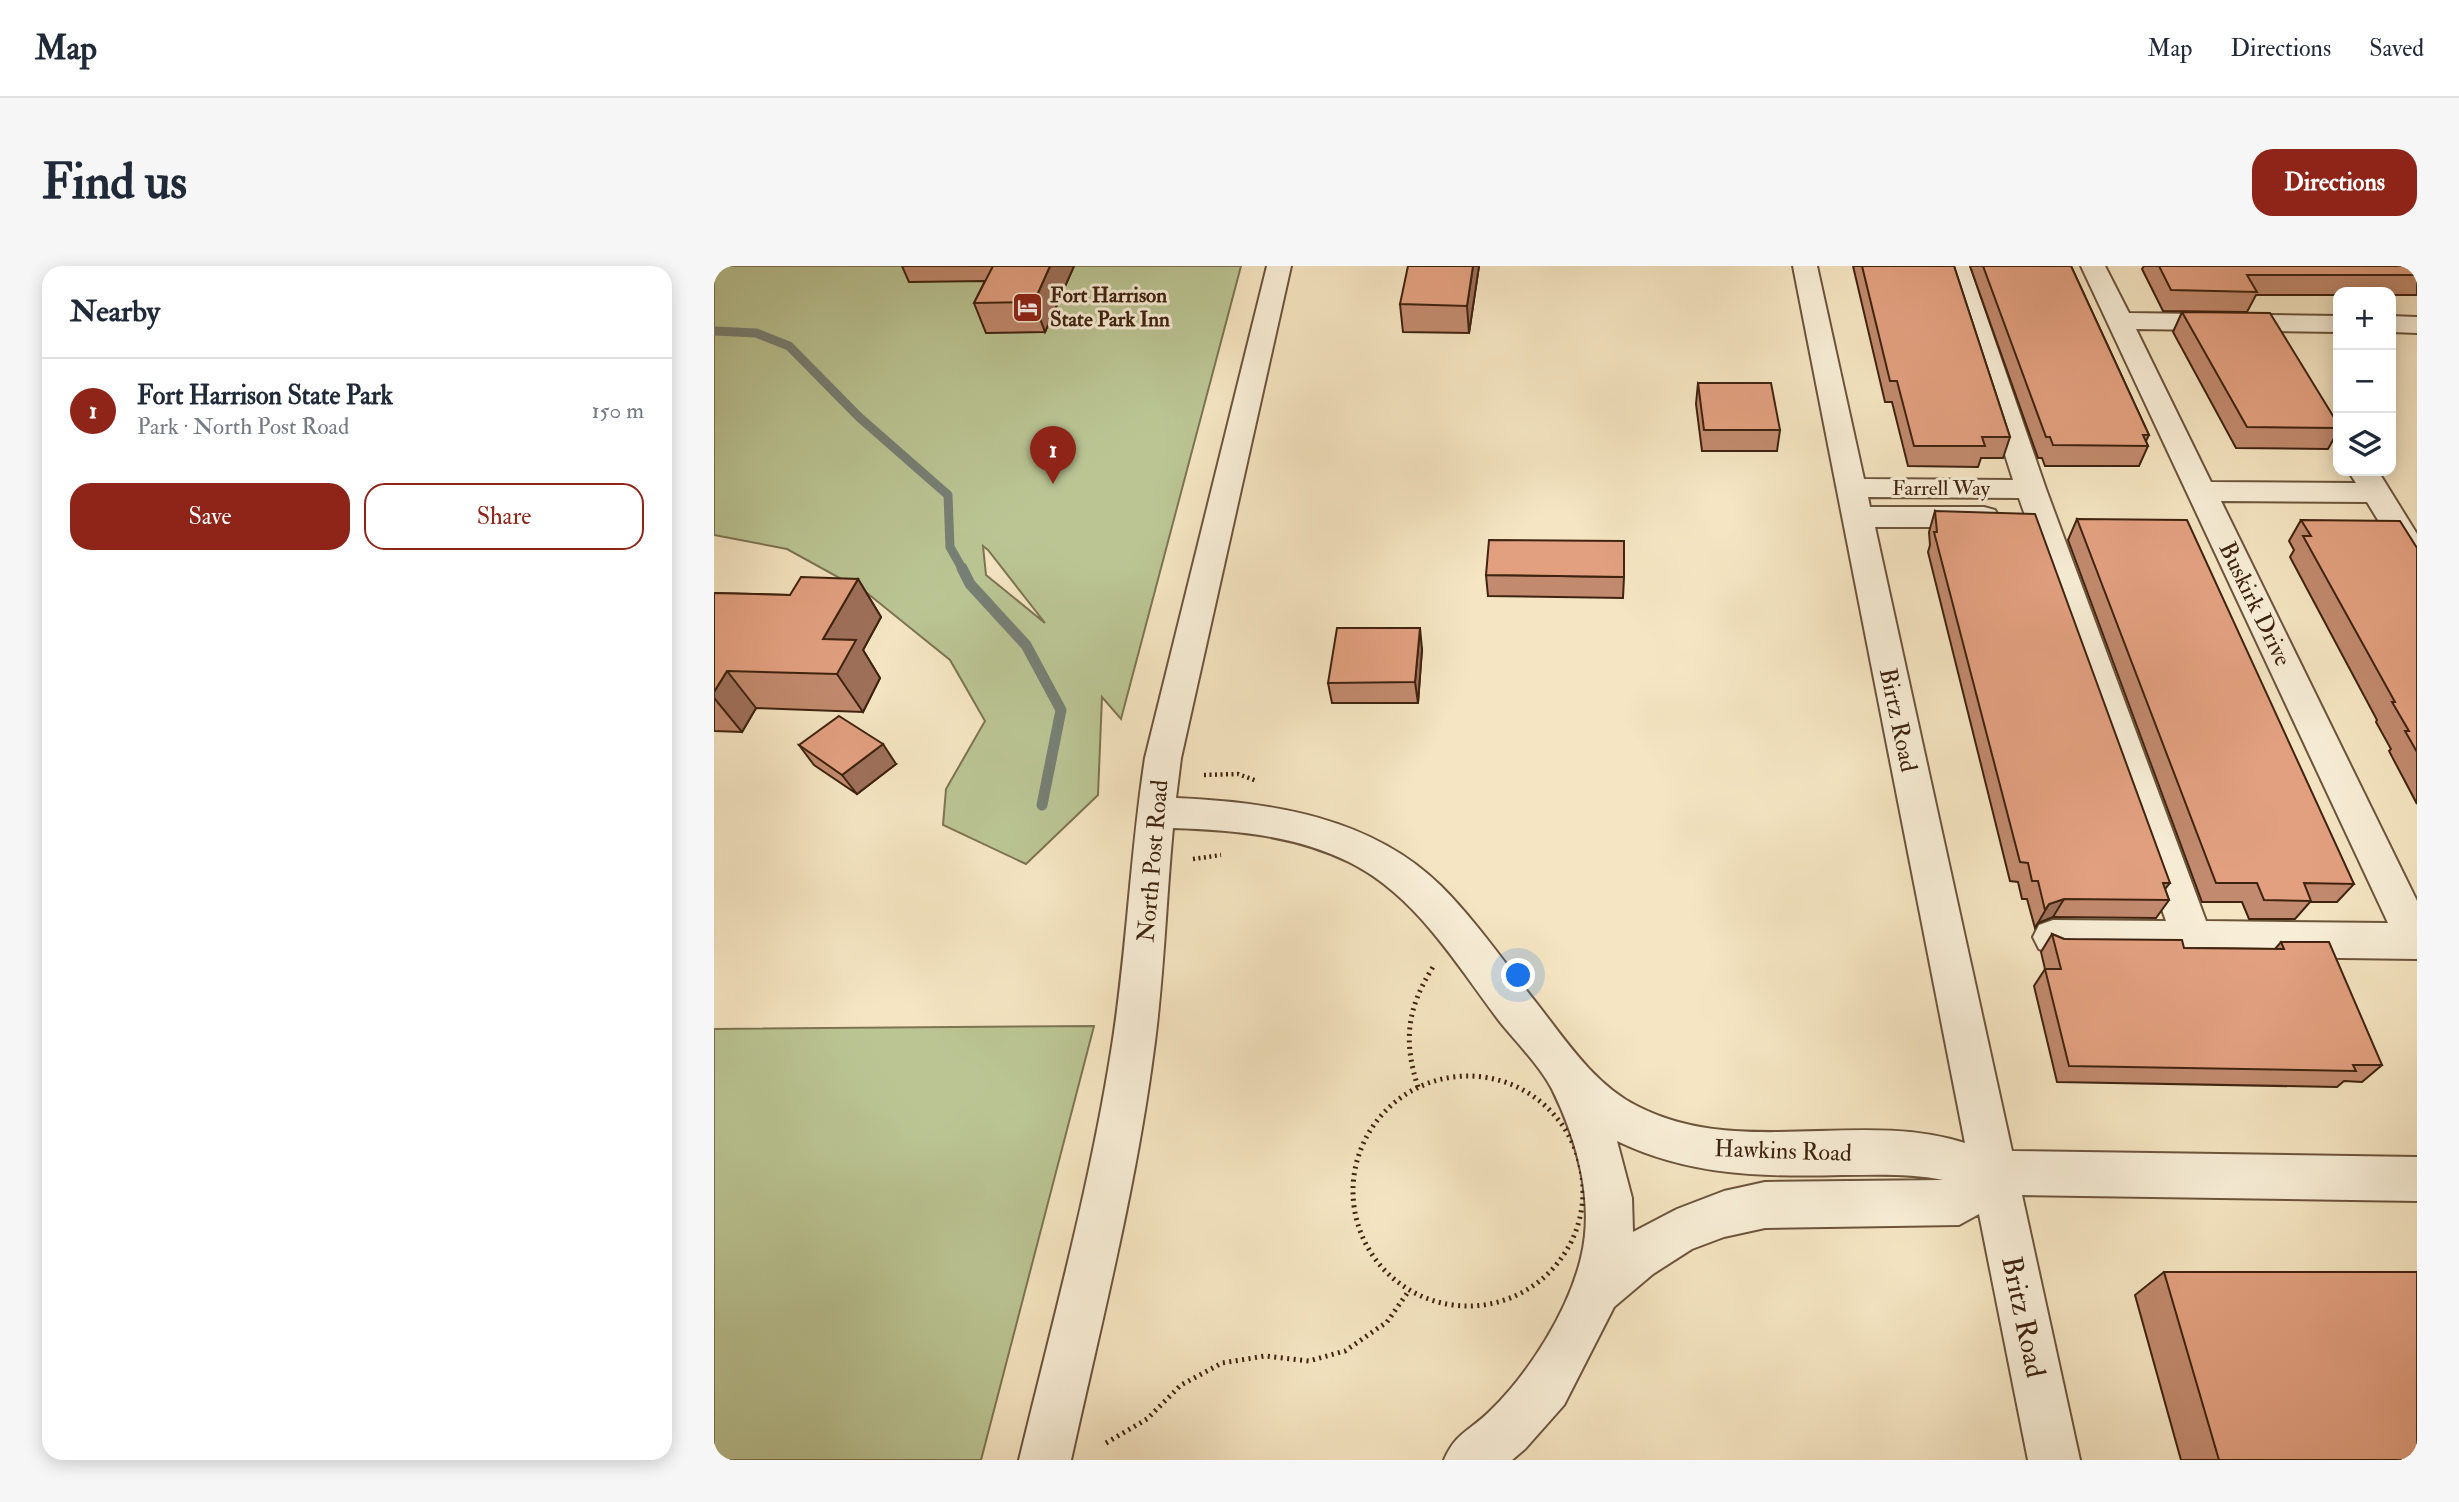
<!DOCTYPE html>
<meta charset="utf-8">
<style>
:root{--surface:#fff;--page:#f6f6f7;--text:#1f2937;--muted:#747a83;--line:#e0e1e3;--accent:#8f2418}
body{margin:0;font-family:"IM FELL Double Pica",serif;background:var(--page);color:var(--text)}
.controls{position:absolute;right:21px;top:21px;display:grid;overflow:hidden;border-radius:14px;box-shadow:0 4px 18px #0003}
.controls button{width:63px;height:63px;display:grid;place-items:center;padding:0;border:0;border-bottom:2px solid var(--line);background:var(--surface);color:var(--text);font:35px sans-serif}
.you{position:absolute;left:805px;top:710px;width:24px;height:24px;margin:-18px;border:5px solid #fff;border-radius:50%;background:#1a73e8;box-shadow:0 0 0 10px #1a73e833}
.badge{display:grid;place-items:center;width:46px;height:46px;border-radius:50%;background:var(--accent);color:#fff;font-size:23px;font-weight:700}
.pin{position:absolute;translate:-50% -58px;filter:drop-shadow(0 2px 4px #0008)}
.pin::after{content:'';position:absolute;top:37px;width:24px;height:21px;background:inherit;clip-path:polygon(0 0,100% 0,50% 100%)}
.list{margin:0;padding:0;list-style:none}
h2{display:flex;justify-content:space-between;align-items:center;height:91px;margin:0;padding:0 28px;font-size:30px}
h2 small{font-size:23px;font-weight:400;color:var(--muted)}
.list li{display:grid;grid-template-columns:46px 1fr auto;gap:21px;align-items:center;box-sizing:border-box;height:105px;padding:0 28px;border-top:2px solid var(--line)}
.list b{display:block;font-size:26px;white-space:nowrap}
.list p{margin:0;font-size:23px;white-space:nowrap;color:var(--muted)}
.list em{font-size:23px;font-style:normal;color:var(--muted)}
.actions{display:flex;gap:14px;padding:21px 28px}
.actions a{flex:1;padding:16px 0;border:2px solid var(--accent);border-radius:21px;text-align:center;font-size:24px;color:var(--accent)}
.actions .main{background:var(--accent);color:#fff}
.icon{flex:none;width:38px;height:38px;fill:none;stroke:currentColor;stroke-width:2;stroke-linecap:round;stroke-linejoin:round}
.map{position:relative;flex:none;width:1703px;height:1194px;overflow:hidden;border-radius:21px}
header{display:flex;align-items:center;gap:42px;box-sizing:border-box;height:98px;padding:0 35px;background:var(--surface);border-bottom:2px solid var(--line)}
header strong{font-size:33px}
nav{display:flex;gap:38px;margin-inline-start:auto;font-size:24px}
.intro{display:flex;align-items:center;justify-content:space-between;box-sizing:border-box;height:168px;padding:0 42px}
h1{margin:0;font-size:49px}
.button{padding:18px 32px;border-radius:21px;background:var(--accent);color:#fff;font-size:24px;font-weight:700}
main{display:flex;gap:42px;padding:0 42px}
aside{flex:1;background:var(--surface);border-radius:21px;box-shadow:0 4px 18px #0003}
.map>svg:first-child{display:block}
.green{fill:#bbc594;stroke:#7d7452;stroke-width:2;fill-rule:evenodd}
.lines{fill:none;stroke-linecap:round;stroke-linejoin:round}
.stream-far1{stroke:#778075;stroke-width:9}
.stream{stroke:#778075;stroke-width:11}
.minor-casing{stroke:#6c543c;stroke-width:4}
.path-far1{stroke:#3f230f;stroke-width:4.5;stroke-dasharray:2 3.5;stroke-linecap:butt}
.path{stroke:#3f230f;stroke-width:5;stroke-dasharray:2 4.5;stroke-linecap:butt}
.minor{fill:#f8eed7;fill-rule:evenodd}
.wall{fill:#c28a6e;stroke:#3f230f;stroke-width:2}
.shaded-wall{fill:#9e705a;stroke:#3f230f;stroke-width:2}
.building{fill:#e2a080;stroke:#3f230f;stroke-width:2}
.labels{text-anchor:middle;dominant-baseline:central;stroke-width:6;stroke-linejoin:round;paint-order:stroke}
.far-poi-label{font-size:21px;font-weight:bold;fill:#3f230f;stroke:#f8eed7;text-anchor:start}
.far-street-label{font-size:21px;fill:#3f230f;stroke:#f8eed7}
.street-label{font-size:24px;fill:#3f230f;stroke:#f8eed7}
.near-street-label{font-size:28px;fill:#3f230f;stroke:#f8eed7}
</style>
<header>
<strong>Map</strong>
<nav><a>Map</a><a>Directions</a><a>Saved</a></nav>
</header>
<div class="intro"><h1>Find us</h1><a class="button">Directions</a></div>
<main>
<aside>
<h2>Nearby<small></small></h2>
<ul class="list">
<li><span class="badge">1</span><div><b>Fort Harrison State Park</b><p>Park · North Post Road</p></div><em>150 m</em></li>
</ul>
<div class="actions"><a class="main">Save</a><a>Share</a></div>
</aside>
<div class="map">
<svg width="1703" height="1194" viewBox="0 0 1703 1194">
<rect width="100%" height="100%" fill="#f5e5c2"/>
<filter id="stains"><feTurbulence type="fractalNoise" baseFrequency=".00286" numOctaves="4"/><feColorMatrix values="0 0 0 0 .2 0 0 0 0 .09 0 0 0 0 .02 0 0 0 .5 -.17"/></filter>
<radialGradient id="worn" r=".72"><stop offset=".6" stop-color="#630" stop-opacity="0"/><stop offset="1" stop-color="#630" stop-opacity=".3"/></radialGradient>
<g class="green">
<path d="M0 0H527L407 453 388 431 384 529 312 598 229 559 232 523 271 455 236 394 153 327 73 283 0 269ZM269 280 274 284 331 357 272 309Z"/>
<path d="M380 760 267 1194H0V763Z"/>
</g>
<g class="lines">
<path class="stream-far1" d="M0 65 42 67 75 80 145 151 234 229 236 281 249 304"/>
<path class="stream" d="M248 302 256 318 312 379 347 444 328 539"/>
<defs>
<g id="minor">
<path d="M553 0H577L467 492 462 532C556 536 657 551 727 620 763 656 792 699 824 739 852 775 881 819 923 840 1026 893 1145 843 1251 877L1079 0H1103L1150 213 1299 214 1231 0H1255L1332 223 1492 655 1674 657 1367 0H1391L1415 47 1624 50V66L1422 63 1497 216 1642 217 1634 205H1664L1703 268V303L1692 300 1653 236 1507 235 1703 635V693L1339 688 1325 683 1319 671 1325 659 1339 654 1452 655 1305 232 1154 231 1156 241H1270L1281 244 1285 251 1281 258 1270 261H1161L1298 885 1703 891V935L1308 929 1366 1194H1314L1265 948 1245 959 1051 962 1010 971 978 983 939 1008 900 1041 850 1139 811 1183 798 1194H730C742 1166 756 1165 776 1145 815 1107 854 1046 867 992 881 936 863 874 838 823 826 800 803 777 786 756 742 698 702 629 635 596 580 569 519 564 459 562 452 635 450 710 440 783 422 922 387 1058 357 1194H305C338 1058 375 924 397 786 413 688 416 588 431 492ZM903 875C975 910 1049 911 1128 909 1161 909 1196 907 1229 914L1051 916 1010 925 963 943 919 966 918 932Z"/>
<path d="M1677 50 1703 51V67L1677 66Z"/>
</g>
</defs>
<use href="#minor" class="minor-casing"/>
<g class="path-far1">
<path d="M490 509 524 508 543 515"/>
<path d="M479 593 507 589"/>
</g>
<g class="path">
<circle cx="754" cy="925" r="115"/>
<path d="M704 821C689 775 693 742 719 701"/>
<path d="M392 1177 433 1153 467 1119 508 1097 551 1090 595 1095 631 1085 673 1056 694 1026"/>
</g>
<use href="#minor" class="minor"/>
</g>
<g class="wall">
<path d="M188 0H360L331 66 272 67 260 37 271 15 195 16Z"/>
<path d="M765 0 755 67 689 66 686 38Z"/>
<path d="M1139 0H1240L1296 171 1289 192H1267L1264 201 1194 200 1178 136H1171Z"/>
<path d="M1256 0H1357L1435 169 1432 175 1434 180 1425 200H1331L1328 192H1324Z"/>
<path d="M1430 0H1703V29H1677V26H1624V29H1542L1533 46 1449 45 1428 3Z"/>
<path d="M1468 46 1624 158V165L1614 183 1522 182 1459 66Z"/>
<path d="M984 117 1066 164 1063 185H988L982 138Z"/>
<path d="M1221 245 1456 617 1451 623 1455 634 1442 652 1339 651 1324 657 1321 662 1313 633H1308L1304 616 1296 615 1214 286 1216 279 1215 266Z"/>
<path d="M1363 253 1640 618 1623 636H1596L1581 653H1535L1528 636H1488L1354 274Z"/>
<path d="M1587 254 1703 282V538L1675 485 1677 483 1662 456 1663 454 1576 291 1580 284 1575 275Z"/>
<path d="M772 309 910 311 909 332 774 330Z"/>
<path d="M144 313 167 351 149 384 166 412 149 446 42 442 28 466 0 465V327L76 329Z"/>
<path d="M708 383 704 437H618L614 417Z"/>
<path d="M85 479 182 498 143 528 100 499Z"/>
<path d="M1338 668 1350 673 1470 682 1561 683 1567 676 1668 799 1648 816 1630 815 1623 821 1343 816 1320 720 1331 703 1327 686Z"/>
<path d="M1450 1006 1703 1194H1467L1421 1029Z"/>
</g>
<g class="shaded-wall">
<path d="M336 0H360L331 66 320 36Z"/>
<path d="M759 0H765L755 67 753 40Z"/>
<path d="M144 313 167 351 149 384 166 412 149 446 123 408 109 373Z"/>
<path d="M706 362 708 383 704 437 701 416Z"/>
<path d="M13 405 42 442 28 466 0 432V426Z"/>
<path d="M169 478 182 498 143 528 128 509Z"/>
<path d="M1350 633 1339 651 1324 657 1321 662 1335 638Z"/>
</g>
<g class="building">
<path d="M279 0H336L320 36 260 37Z"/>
<path d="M694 0H759L753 40 686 38Z"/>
<path d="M1148 0H1240L1296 171H1268L1271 180H1200L1183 115H1176Z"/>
<path d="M1269 0H1357L1435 169H1429L1434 180 1339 179 1336 171H1332Z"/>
<path d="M1445 0H1703V9H1533L1543 26 1457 24Z"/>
<path d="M1468 46 1556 47 1624 158V162L1533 161Z"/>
<path d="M984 117H1057L1066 164H990Z"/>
<path d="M1221 245 1321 248 1456 617H1449L1455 634 1350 633 1335 638 1331 644 1324 615H1318L1314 597 1306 596 1220 266H1223Z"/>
<path d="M1363 253 1473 254 1640 618 1590 617 1597 635 1550 634 1543 617H1502Z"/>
<path d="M1587 254 1686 255 1703 282V486L1691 465H1695L1678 436H1681L1589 270H1597Z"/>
<path d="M775 274 910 275V311L772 309Z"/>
<path d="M87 311 144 313 109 373 142 374 123 408 13 405 0 426V327L76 329Z"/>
<path d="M623 362H706L701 416 614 417Z"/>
<path d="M125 450 169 478 128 509 85 479Z"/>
<path d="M1338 668 1350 673 1468 674 1470 682 1570 683 1567 676H1615L1668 799H1639L1642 805 1355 800 1331 703H1347Z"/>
<path d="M1450 1006H1703V1194H1505Z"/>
</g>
<defs>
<symbol id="hotel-square" viewBox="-11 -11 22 22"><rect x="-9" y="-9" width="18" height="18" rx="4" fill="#8f2418" stroke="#f8eed7"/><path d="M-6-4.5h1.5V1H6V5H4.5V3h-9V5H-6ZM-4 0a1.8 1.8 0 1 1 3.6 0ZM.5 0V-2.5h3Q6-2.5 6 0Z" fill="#fff"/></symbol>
</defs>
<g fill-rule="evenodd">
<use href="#hotel-square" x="296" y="24" width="35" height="35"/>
</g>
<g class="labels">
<g class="far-poi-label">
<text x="336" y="29">Fort Harrison<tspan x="336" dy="24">State Park Inn</tspan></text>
</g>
<g class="far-street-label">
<text x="1227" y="222">Farrell Way</text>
</g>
<g class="street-label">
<text transform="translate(1541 338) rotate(64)">Buskirk Drive</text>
<text transform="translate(1184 454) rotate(78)">Birtz Road</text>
<text transform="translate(439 595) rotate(-85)">North Post Road</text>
<text transform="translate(1069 885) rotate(2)">Hawkins Road</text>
</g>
<g class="near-street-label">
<text transform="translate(1309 1051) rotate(78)">Britz Road</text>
</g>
</g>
<rect width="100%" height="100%" filter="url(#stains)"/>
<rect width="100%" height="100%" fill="url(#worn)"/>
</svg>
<div class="controls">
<button>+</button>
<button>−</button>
<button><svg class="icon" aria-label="layers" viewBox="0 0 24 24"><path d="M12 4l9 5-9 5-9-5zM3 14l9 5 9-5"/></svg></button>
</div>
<div class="you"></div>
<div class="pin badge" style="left:339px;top:218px">1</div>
</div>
</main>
